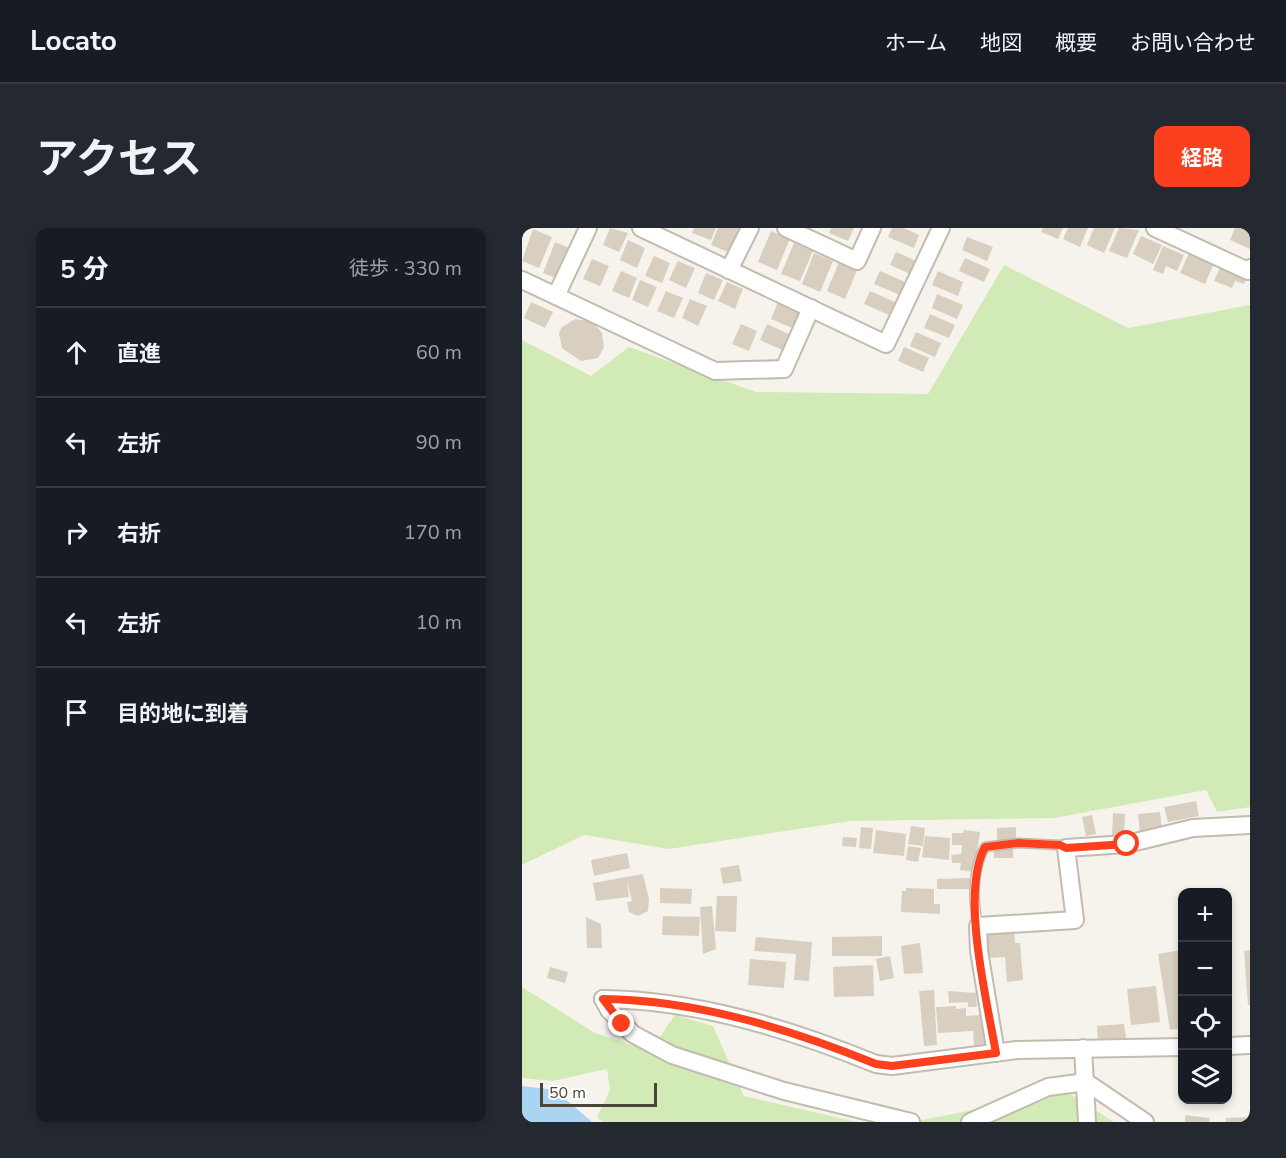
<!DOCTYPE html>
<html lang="ja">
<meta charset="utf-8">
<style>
:root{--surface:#171b24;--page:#242831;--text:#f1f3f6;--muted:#9ea1a6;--line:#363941;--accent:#fc3f1d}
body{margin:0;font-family:"Nunito Sans","Noto Sans JP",sans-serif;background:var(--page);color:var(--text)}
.controls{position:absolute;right:18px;bottom:18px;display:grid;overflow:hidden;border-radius:12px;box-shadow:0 3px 9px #0003}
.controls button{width:54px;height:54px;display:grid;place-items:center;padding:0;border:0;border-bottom:2px solid var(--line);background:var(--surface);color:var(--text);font:30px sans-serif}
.scale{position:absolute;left:18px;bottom:15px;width:117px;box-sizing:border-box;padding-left:6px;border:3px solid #4b4439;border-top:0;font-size:16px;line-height:21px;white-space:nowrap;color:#4b4439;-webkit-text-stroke:4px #fff;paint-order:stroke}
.stop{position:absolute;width:18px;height:18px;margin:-14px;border:4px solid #fc3f1d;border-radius:50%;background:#fff}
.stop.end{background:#fc3f1d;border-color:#fff;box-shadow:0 2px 6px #0008}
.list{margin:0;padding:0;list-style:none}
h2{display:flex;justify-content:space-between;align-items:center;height:78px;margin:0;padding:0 24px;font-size:26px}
h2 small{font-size:20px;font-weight:400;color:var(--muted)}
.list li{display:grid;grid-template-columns:39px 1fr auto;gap:18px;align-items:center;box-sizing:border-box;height:90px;padding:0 24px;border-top:2px solid var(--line)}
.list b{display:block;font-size:22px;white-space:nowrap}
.list em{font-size:20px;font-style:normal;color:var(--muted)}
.icon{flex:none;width:33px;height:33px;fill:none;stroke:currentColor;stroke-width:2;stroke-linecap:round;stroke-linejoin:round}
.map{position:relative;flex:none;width:728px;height:894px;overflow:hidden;border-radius:12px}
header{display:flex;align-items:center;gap:36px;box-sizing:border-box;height:84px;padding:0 30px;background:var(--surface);border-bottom:2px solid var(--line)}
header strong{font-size:28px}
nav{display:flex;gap:33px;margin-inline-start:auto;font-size:21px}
.intro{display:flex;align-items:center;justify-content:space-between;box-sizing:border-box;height:144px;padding:0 36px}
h1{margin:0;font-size:42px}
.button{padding:15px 27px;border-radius:12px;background:var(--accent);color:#fff;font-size:21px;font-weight:700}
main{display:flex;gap:36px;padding:0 36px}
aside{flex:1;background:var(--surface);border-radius:12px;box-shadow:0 3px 9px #0003}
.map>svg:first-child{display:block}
.green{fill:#d2eab5}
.water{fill:#a9d4f2}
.building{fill:#d8cfc1}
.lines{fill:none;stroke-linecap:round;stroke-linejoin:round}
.service-casing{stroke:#c2bbae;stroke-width:11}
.minor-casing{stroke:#c2bbae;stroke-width:20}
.service{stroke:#fff;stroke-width:8}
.minor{stroke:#fff;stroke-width:16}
.route{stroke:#fc3f1d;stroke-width:8}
</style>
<header>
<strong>Locato</strong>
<nav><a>ホーム</a><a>地図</a><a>概要</a><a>お問い合わせ</a></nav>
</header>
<div class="intro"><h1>アクセス</h1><a class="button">経路</a></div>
<main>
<aside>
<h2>5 分<small>徒歩 · 330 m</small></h2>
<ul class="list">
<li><svg class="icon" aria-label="ahead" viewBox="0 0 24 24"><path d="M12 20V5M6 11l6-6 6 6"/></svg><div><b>直進</b></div><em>60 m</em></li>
<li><svg class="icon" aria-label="left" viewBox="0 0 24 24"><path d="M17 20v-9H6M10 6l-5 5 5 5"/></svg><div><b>左折</b></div><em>90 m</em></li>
<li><svg class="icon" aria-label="right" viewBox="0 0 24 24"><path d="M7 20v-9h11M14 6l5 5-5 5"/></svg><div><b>右折</b></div><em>170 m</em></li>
<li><svg class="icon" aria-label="left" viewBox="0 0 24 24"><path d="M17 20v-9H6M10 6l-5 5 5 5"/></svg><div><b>左折</b></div><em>10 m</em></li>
<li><svg class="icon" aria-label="arrive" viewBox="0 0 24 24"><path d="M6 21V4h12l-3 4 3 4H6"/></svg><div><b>目的地に到着</b></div></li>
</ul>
</aside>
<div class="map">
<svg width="728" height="894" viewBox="0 0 728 894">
<rect width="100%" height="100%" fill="#f6f3ec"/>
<g class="green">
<path d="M482 37 606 100 728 77V579L695 584 684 562 532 590 328 593 147 621 62 607 0 637V112L69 148 107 119 234 164 406 166Z"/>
<path d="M0 759 73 805 128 823 153 787 191 798 222 868 335 894H81L75 889 88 862 85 841 30 853 0 850Z"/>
<path d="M545 864 592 894H389Z"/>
</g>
<path class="water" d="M0 858 33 862 70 894H0Z"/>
<g class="building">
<path d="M88 0 106 5 97 24 81 17Z"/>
<path d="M172 0H194L189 12 170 5Z"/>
<path d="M196 0H218L208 25 189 17Z"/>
<path d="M309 0H332L326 13 307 5Z"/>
<path d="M370 0H382L397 7 392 20 366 9Z"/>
<path d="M521 0H541L536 11 519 4Z"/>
<path d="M546 0H566L558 19 541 11Z"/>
<path d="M572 0H593L582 25 565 17Z"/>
<path d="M597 0 617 2 605 30 587 23Z"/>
<path d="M713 0H728V21L708 12Z"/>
<path d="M11 1 30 9 17 40 0 33Z"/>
<path d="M249 3 268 11 255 42 236 34Z"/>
<path d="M619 8 640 17 631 36 611 26Z"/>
<path d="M445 9 471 19 465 33 440 22Z"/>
<path d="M106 12 123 20 115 40 98 32Z"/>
<path d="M33 14 52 22 39 52 21 45Z"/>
<path d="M272 15 291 23 278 53 259 46Z"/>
<path d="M641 18 662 27 655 43 644 38 641 46 631 42Z"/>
<path d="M668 23 693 33 683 56 658 45Z"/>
<path d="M374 24 399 35 393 48 368 37Z"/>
<path d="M292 25 311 33 298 64 280 56Z"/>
<path d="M132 28 148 35 140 55 123 48Z"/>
<path d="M443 30 468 41 462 54 437 43Z"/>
<path d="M70 31 87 38 78 58 61 51Z"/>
<path d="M318 32 336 40 323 71 305 63Z"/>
<path d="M156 33 173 40 164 60 147 52Z"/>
<path d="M700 35 726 46 722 56 713 53 710 60 692 53Z"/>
<path d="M99 43 115 50 107 70 90 63Z"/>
<path d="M358 43 383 54 378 67 352 56Z"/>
<path d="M416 43 441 54 436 68 410 57Z"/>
<path d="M184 45 201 52 192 72 176 65Z"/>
<path d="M118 52 135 59 126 79 110 72Z"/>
<path d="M205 54 221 61 213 81 196 73Z"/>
<path d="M144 63 161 70 152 90 135 83Z"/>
<path d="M348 63 373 74 367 87 342 76Z"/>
<path d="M415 66 441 77 435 91 410 80Z"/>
<path d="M168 71 185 78 176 98 160 90Z"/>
<path d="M9 74 31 84 23 100 2 90Z"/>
<path d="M256 74 283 85 275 102 249 91Z"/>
<path d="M408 86 433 97 427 110 402 100Z"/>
<path d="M53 91 71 94 80 105 82 119 76 130 59 133 40 120 37 106 39 100Z"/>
<path d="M219 96 235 103 227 123 210 116Z"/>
<path d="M245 96 271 108 265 124 238 112Z"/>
<path d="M394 104 419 115 413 129 388 118Z"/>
<path d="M382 119 407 130 401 144 376 133Z"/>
<path d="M674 573 677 588 646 594 642 579Z"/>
<path d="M638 584 640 604 618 606 616 586Z"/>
<path d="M591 585 603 586 602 608H590Z"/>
<path d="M570 587 574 606 564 608 560 589Z"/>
<path d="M389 598 403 600 401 618 386 616Z"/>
<path d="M339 599 351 600 349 621 337 620Z"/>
<path d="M494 599V613H475V600Z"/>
<path d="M354 602 384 606 382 628 351 625Z"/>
<path d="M442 602 458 604 452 644 438 642 439 635H430L429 627 439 626 440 617H430V605H441Z"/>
<path d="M403 608 428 610 427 632 400 629Z"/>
<path d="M321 609 335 610 334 619 320 618Z"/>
<rect x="472" y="617" width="19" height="13"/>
<path d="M386 618 399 620 396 634 384 632Z"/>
<path d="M105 625 108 640 72 648 69 632Z"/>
<path d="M217 637 220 653 201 656 198 640Z"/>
<path d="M121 646 127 671 126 683 116 688 107 684 105 674 110 673 105 653 107 669 74 673 71 655Z"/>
<path d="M448 650V661H415V651Z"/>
<path d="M138 660 170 661 169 676 138 675Z"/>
<path d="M384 660 412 661V676H418V686L379 684 380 663H384Z"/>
<path d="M195 668H215L214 704 193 703Z"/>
<path d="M190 678 194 721 181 726 178 679Z"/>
<path d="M141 688 178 689 177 708 140 707Z"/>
<path d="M64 689 79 696 80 720H65Z"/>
<path d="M492 704 493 715H498L501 752 485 754 483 729 466 730 464 706Z"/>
<path d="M360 708V728H310V709Z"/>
<path d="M234 709 290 714 287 753 272 752 274 726 232 723Z"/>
<path d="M398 715 401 745 382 746 379 718Z"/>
<path d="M659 722 660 800 648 802 636 726Z"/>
<path d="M728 722V777H726L722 723Z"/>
<path d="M368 728 372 750 358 753 354 731Z"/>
<path d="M228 731 264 734 262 760 226 757Z"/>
<path d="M351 737 352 768 312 769 311 739Z"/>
<path d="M28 739 46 744 43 755 25 750Z"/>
<path d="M634 758 638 794 609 797 605 761Z"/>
<path d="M412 762 415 817 402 818 397 763Z"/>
<path d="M426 763 454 765 455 779H446V774L427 775Z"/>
<path d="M434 778V781L444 780V788L458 787 459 794H463L466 817 452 818 451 803 416 805 414 779Z"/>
<path d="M602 796 604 810 576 813 575 798Z"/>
<path d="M663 887 688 890 687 894H663Z"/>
<path d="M728 889V894H704V890Z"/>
</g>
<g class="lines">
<defs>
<path id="service" d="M456 698C451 672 450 642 463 619L496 615 538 617 544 620"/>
<g id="minor">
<path d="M119 0 364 116 419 0"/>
<path d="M264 0 335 33 350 0"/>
<path d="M633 0 726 43 728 40"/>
<path d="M207 42 228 0"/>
<path d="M0 52 193 143 262 141 289 80"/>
<path d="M34 68 66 0"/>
<path d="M81 771C174 772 268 801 354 836L370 838 495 822 660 819"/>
<path d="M81 771 87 782 111 806 150 827 262 863 389 894"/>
<path d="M706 818 728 817"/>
<path d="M561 820 565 894"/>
<path d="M474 825 457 723 456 698 553 692 544 620 605 616 671 600 728 597"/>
<path d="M448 894 526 859 564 854 623 894"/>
</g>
</defs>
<use href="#service" class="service-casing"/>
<use href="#minor" class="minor-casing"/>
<use href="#service" class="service"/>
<use href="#minor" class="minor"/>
</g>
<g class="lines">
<path class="route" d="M100 796 81 771C174 772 268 801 354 836L370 838 474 825C465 773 438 665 463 619L496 615 538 617 544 620 605 616"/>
</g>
</svg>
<div class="controls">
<button>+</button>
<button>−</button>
<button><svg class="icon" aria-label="locate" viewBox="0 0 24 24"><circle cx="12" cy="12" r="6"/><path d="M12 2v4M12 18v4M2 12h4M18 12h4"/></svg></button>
<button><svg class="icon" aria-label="layers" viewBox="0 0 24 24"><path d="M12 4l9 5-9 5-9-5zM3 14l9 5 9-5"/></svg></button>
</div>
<div class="scale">50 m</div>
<div class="stop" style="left:605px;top:616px"></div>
<div class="stop end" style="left:100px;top:796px"></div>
</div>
</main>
